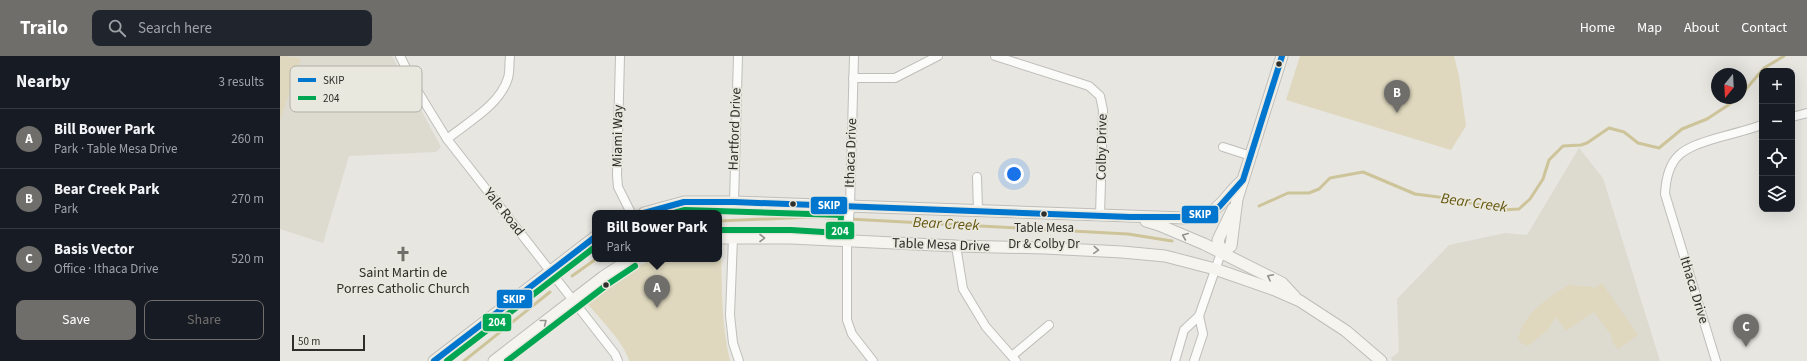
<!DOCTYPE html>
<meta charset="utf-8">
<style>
:root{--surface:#171b24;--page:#20242c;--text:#f1f3f6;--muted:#9ea1a6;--line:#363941;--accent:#6f6e6b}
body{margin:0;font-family:"Source Sans 3",sans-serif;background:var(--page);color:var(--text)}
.controls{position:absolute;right:12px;top:12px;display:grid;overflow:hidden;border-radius:8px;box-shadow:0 4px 16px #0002}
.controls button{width:36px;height:36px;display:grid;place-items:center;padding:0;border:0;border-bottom:1px solid var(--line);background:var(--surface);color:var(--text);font:20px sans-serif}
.compass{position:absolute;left:1431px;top:12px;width:36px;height:36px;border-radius:50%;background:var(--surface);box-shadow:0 4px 16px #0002;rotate:198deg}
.scale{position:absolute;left:12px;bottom:10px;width:73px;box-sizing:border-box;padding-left:4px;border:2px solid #2e2e2b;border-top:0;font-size:11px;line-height:14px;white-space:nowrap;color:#2e2e2b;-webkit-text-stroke:3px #e9e8df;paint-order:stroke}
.you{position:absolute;left:734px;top:118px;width:14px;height:14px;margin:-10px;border:3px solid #fff;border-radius:50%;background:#1a73e8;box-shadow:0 0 0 6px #1a73e833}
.badge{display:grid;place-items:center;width:26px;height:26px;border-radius:50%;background:var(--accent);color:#fff;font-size:13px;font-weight:700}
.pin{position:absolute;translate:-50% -33px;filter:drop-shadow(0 1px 2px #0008)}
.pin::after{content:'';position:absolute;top:21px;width:14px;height:12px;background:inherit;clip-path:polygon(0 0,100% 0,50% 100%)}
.popup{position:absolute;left:312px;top:154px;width:130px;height:52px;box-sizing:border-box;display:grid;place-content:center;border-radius:8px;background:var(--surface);filter:drop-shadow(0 1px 3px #0005);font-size:13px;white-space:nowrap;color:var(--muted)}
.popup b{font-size:15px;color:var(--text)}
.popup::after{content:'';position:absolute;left:50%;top:100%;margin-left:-8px;border:8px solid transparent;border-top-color:var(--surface)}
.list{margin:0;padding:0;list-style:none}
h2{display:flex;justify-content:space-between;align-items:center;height:52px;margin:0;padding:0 16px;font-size:17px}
h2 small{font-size:13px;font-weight:400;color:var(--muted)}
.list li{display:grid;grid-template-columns:26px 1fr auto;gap:12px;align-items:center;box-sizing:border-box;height:60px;padding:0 16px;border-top:1px solid var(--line)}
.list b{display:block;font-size:15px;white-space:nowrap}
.list p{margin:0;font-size:13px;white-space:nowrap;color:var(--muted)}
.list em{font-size:13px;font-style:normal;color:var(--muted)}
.actions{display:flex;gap:8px;padding:12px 16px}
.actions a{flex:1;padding:9px 0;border:1px solid var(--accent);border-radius:8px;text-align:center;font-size:14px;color:var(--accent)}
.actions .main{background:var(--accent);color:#fff}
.icon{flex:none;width:22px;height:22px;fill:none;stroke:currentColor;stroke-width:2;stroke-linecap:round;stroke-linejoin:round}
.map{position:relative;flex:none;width:1527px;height:305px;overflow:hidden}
header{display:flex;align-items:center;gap:24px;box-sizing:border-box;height:56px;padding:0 20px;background:var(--accent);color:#fff}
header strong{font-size:19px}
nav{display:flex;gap:22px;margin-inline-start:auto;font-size:14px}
.search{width:280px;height:36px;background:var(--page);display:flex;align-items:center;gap:10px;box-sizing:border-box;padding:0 14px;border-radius:8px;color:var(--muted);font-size:15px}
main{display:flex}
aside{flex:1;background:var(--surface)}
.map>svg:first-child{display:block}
.built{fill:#dddad0}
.green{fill:#dfd8be}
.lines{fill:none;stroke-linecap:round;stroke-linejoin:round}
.stream{stroke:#cec49a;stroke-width:3}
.street-casing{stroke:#bfbeba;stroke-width:10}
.secondary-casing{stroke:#bfbeba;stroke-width:13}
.street{stroke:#fbfbfa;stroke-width:8}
.secondary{stroke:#f5f4ef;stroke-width:11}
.bus-1-casing{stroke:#e9e8df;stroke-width:9}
.bus-2-casing{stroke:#e9e8df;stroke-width:9}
.bus-1{stroke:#0076ce;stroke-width:6}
.bus-2{stroke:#00a651;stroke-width:6}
.oneway{stroke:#92918d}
.bus-dot{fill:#2e2e2b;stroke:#e9e8df;stroke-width:1.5}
.labels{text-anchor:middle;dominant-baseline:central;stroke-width:3.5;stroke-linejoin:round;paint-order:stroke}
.bus-label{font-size:13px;fill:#2e2e2b;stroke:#e9e8df}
.street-label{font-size:14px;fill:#2e2e2b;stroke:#e9e8df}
.poi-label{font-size:14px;fill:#2e2e2b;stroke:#e9e8df}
.water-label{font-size:15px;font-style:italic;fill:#65550d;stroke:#e9e8df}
.key{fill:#e9e8df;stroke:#b1b0a9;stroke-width:1}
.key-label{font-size:11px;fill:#2e2e2b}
.line-badge{stroke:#e9e8df;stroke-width:1.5}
.badge-label{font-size:11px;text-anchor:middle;font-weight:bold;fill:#fff}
</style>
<header>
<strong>Trailo</strong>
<div class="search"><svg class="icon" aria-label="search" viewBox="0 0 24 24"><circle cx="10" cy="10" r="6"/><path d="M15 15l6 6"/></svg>Search here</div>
<nav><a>Home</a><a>Map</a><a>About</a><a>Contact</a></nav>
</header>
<main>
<aside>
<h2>Nearby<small>3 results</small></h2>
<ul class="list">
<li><span class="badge">A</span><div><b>Bill Bower Park</b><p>Park · Table Mesa Drive</p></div><em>260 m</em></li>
<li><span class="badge">B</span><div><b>Bear Creek Park</b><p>Park</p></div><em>270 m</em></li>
<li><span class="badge">C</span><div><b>Basis Vector</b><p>Office · Ithaca Drive</p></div><em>520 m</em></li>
</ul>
<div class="actions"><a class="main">Save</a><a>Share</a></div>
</aside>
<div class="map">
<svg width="1527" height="305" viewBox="0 0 1527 305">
<rect width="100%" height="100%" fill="#e7e6e1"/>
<g class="built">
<path d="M0 0H112L161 91 156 96 69 100 43 187 0 173Z"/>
<path d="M1299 92 1323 122 1380 305H1113L1111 302 1119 296 1117 243 1169 189 1225 177 1247 179Z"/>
</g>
<g class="green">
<path d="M0 0 21 2 0 65Z"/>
<path d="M1020 0H1174L1179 20 1186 70 1171 94 1006 44Z"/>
<path d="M439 191H441C442 229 441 267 450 305H349C345 287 319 262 307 247L328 229 356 211 374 203H439Z"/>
<path d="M1322 227 1358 279 1338 293 1333 287 1331 279 1314 256 1286 275 1276 261 1268 274 1248 290 1241 287 1238 282C1244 257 1269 241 1290 228 1297 232 1306 228 1314 232Z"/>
</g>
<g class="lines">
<g class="stream">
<path d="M1461 39 1484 12 1504 0"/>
<path d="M979 150 1008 137H1029L1039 133 1050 122 1083 116 1135 138 1174 143 1222 154 1239 153 1250 143 1263 123 1269 104 1283 90 1301 89 1307 87 1329 72 1344 76 1358 87 1379 92 1402 73 1427 63 1459 42"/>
<path d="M439 165 531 161 848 178 892 185"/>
<path d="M292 220 316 203"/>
<path d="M184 305 270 236"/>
</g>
<defs>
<g id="street">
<path d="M120 0 137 34 167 83 335 298 338 305"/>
<path d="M340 0 337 119 338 131 351 157"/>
<path d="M574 0 570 151 567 186V264L572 278 593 305"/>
<path d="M715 0 809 30 820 40 823 54 820 160"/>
<path d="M573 22H615L658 0"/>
<path d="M1512 61 1527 57"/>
<path d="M167 83C188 66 220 49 228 22 230 15 229 7 230 0"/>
<path d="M943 91 971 100"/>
<path d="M697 121 698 155"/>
<path d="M454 146 458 0"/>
<path d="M453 182 450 259 453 287 459 305"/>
<path d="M676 190 683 233 706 271 736 305"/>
<path d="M732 300 769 269"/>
<path d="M895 305 904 274 919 260 941 197"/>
<path d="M914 305 923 278 919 260"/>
<path d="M1436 305 1385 138C1387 99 1403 92 1437 82 1452 78 1467 74 1482 69"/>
</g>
<g id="secondary">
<path d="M364 157 404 146H454L905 162C942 159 940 144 963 124"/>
<path d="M866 165 879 169 924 188 1002 227 1015 241"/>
<path d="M439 182H511L676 190 765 192 842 196 885 200 935 213 995 234 1020 245 1066 275 1101 305"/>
<path d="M941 197 951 190 957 143 1002 0"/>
<path d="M941 197 938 184 953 153"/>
<path d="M154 305 315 181"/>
<path d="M214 305 323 221 351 203"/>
</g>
</defs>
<use href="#street" class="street-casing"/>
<use href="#secondary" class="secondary-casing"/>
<use href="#street" class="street"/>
<use href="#secondary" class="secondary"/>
<defs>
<g id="bus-1">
<path d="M364 157 404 146H454L850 161H914L939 151 963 124 1002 0"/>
<path d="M154 305 315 181"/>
</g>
<g id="bus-2">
<path d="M394 157 405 154 561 159 560 177 511 174H439"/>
<path d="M167 305 315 191"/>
<path d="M227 305 328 228 355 210"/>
</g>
</defs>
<use href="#bus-1" class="bus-1-casing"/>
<use href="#bus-2" class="bus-2-casing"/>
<use href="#bus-1" class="bus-1"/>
<use href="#bus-2" class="bus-2"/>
</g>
<defs><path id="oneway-chevron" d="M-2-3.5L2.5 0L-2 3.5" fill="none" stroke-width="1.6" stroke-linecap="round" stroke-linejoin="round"/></defs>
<g class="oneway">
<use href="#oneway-chevron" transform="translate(905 180) rotate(-157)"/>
<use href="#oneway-chevron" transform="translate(482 182)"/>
<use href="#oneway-chevron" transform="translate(816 194) rotate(4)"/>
<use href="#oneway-chevron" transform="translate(990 221) rotate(-153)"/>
<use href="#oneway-chevron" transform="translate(264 266) rotate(-38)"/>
</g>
<defs>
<symbol id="church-bare" viewBox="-9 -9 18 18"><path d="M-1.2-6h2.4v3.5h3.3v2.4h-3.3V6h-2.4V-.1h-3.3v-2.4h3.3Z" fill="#6f6e6b" stroke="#e9e8df" stroke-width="2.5" paint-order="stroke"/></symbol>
</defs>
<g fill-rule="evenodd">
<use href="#church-bare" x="112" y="187" width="22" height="22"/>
</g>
<g class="bus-dot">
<circle cx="999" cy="8" r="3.5"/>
<circle cx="513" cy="148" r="3.5"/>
<circle cx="764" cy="158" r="3.5"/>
<circle cx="326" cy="229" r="3.5"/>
</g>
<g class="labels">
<g class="bus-label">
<text x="764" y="172">Table Mesa<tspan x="764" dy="16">Dr &amp; Colby Dr</tspan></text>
</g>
<g class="street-label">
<text transform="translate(455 73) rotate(-88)">Hartford Drive</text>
<text transform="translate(338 80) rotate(-89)">Miami Way</text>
<text transform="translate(822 91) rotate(-89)">Colby Drive</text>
<text transform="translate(571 97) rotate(-88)">Ithaca Drive</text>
<text transform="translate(224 156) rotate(52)">Yale Road</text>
<text transform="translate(661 189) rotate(2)">Table Mesa Drive</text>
<text transform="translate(1414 234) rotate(73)">Ithaca Drive</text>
</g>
<g class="poi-label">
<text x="123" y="217">Saint Martin de<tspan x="123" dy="16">Porres Catholic Church</tspan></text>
</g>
<g class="water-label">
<text transform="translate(1194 147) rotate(8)">Bear Creek</text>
<text transform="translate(666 168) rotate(3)">Bear Creek</text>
</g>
</g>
<rect x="10" y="10" width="132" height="46" rx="6" class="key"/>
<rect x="18" y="22" width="18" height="4" fill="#0076ce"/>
<rect x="18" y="40" width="18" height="4" fill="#00a651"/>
<g class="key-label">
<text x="43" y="28">SKIP</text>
<text x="43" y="46">204</text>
</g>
<g class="line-badge">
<rect x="530" y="140" width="38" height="19" rx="4" fill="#0076ce"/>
<rect x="901" y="149" width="38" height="19" rx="4" fill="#0076ce"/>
<rect x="545" y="165" width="30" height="19" rx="4" fill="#00a651"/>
<rect x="216" y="233" width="37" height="20" rx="4" fill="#0076ce"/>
<rect x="202" y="257" width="30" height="19" rx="4" fill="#00a651"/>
</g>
<g class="badge-label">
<text x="549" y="153">SKIP</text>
<text x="920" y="162">SKIP</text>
<text x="560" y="179">204</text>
<text x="234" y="247">SKIP</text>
<text x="217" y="270">204</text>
</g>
</svg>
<div class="controls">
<button>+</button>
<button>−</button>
<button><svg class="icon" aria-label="locate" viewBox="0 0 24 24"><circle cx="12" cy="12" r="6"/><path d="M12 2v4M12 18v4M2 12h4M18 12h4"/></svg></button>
<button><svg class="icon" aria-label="layers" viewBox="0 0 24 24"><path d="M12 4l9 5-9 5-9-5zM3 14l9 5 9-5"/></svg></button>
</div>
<svg class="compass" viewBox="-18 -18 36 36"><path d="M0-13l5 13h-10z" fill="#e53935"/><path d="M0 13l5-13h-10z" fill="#9ea1a6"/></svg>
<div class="scale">50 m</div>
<div class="you"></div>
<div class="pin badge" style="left:377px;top:252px">A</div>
<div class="popup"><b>Bill Bower Park</b>Park</div>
<div class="pin badge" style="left:1117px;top:57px">B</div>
<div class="pin badge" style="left:1466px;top:291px">C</div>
</div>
</main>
